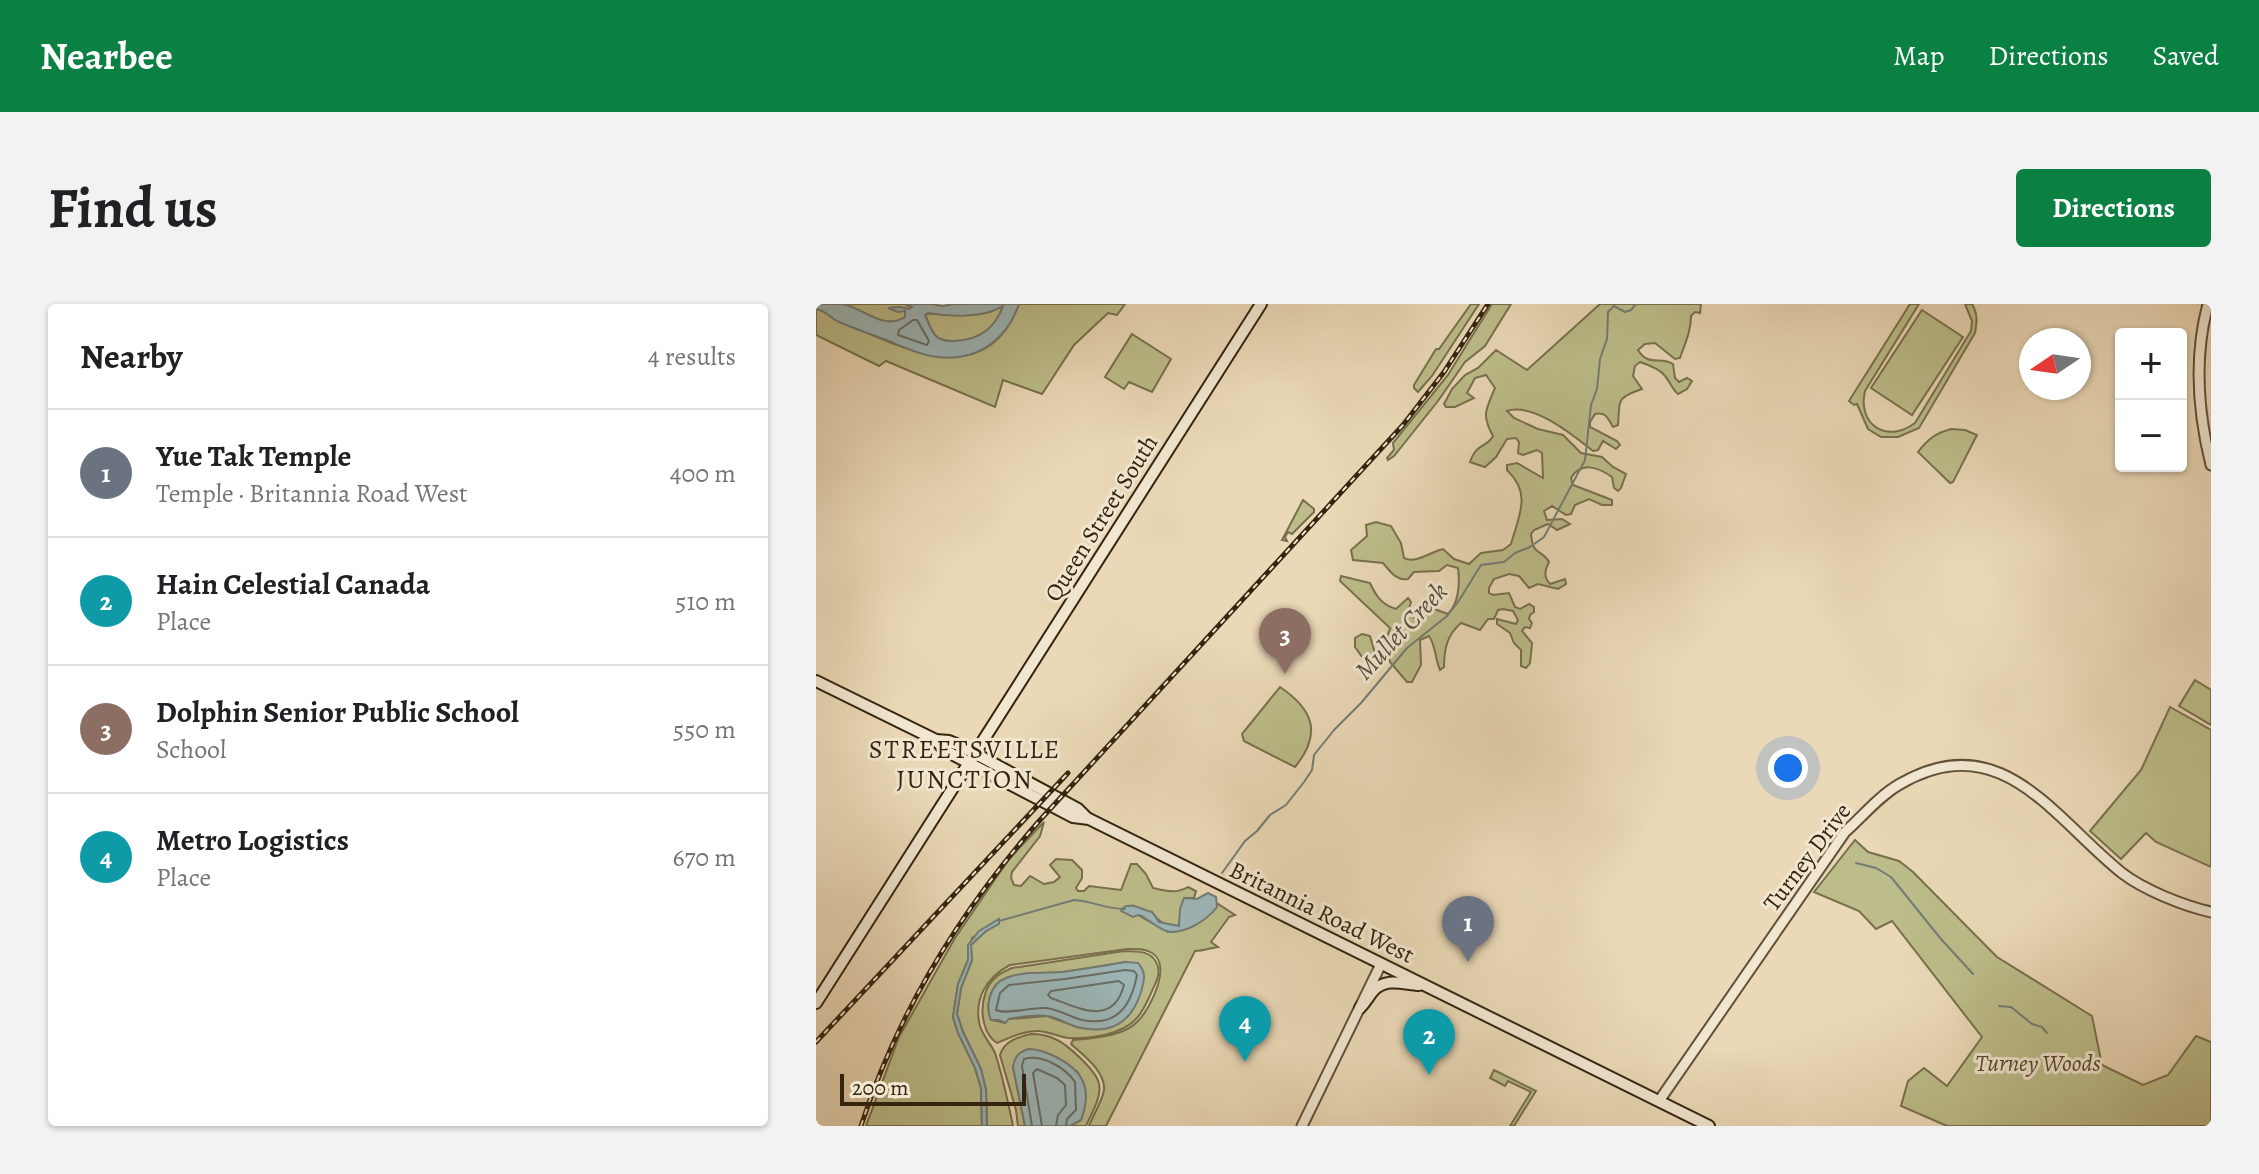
<!DOCTYPE html>
<meta charset="utf-8">
<style>
:root{--surface:#fff;--page:#f2f2f2;--text:#202124;--muted:#757577;--line:#e0e0e0;--accent:#0b8043}
body{margin:0;font-family:Alegreya,serif;background:var(--page);color:var(--text)}
.controls{position:absolute;right:24px;top:24px;display:grid;overflow:hidden;border-radius:8px;box-shadow:0 2px 6px #0004}
.controls button{width:72px;height:72px;display:grid;place-items:center;padding:0;border:0;border-bottom:2px solid var(--line);background:var(--surface);color:var(--text);font:40px sans-serif}
.compass{position:absolute;left:1203px;top:24px;width:72px;height:72px;border-radius:50%;background:var(--surface);box-shadow:0 2px 6px #0004;rotate:257deg}
.scale{position:absolute;left:24px;bottom:20px;width:186px;box-sizing:border-box;padding-left:8px;border:4px solid #35240e;border-top:0;font-size:22px;line-height:28px;white-space:nowrap;color:#35240e;-webkit-text-stroke:6px #f1e6d0;paint-order:stroke}
.you{position:absolute;left:972px;top:464px;width:28px;height:28px;margin:-20px;border:6px solid #fff;border-radius:50%;background:#1a73e8;box-shadow:0 0 0 12px #1a73e833}
.badge{display:grid;place-items:center;width:52px;height:52px;border-radius:50%;background:var(--accent);color:#fff;font-size:26px;font-weight:700}
.pin{position:absolute;translate:-50% -66px;filter:drop-shadow(0 2px 4px #0008)}
.pin::after{content:'';position:absolute;top:42px;width:28px;height:24px;background:inherit;clip-path:polygon(0 0,100% 0,50% 100%)}
.list{margin:0;padding:0;list-style:none}
h2{display:flex;justify-content:space-between;align-items:center;height:104px;margin:0;padding:0 32px;font-size:34px}
h2 small{font-size:26px;font-weight:400;color:var(--muted)}
.list li{display:grid;grid-template-columns:52px 1fr auto;gap:24px;align-items:center;box-sizing:border-box;height:128px;padding:0 32px;border-top:2px solid var(--line)}
.list b{display:block;font-size:30px;white-space:nowrap}
.list p{margin:0;font-size:26px;white-space:nowrap;color:var(--muted)}
.list em{font-size:26px;font-style:normal;color:var(--muted)}
.map{position:relative;flex:none;width:1395px;height:822px;overflow:hidden;border-radius:8px}
header{display:flex;align-items:center;gap:48px;box-sizing:border-box;height:112px;padding:0 40px;background:var(--accent);color:#fff}
header strong{font-size:38px}
nav{display:flex;gap:44px;margin-inline-start:auto;font-size:28px}
.intro{display:flex;align-items:center;justify-content:space-between;box-sizing:border-box;height:192px;padding:0 48px}
h1{margin:0;font-size:56px}
.button{padding:20px 36px;border-radius:8px;background:var(--accent);color:#fff;font-size:28px;font-weight:700}
main{display:flex;gap:48px;padding:0 48px}
aside{flex:1;background:var(--surface);border-radius:8px;box-shadow:0 2px 6px #0004}
.map>svg:first-child{display:block}
.green{fill:#bcbd8a;stroke:#78704c;stroke-width:2;fill-rule:evenodd}
.water{fill:#9db7b9;stroke:#737c75;stroke-width:2;fill-rule:evenodd}
.lines{fill:none;stroke-linecap:round;stroke-linejoin:round}
.shore{stroke:#696e64;stroke-width:2}
.stream{stroke:#737c75;stroke-width:2}
.tertiary-casing{stroke:#625138;stroke-width:13}
.secondary-casing{stroke:#35240e;stroke-width:14}
.tertiary{stroke:#f1e6d0;stroke-width:9}
.secondary{stroke:#f1e6d0;stroke-width:10}
.rail-casing{stroke:#35240e;stroke-width:5}
.rail{stroke:#f1e6d0;stroke-width:2;stroke-dasharray:6;stroke-linecap:butt}
.labels{text-anchor:middle;dominant-baseline:central;stroke-width:6;stroke-linejoin:round;paint-order:stroke}
.street-label{font-size:24px;fill:#35240e;stroke:#f1e6d0}
.park-label{font-size:24px;font-style:italic;fill:#574a2d;stroke:#f1e6d0}
.water-label{font-size:26px;font-style:italic;fill:#545041;stroke:#f1e6d0}
.neighbourhood-label{font-size:26px;letter-spacing:2px;fill:#35240e;stroke:#f1e6d0}
</style>
<header>
<strong>Nearbee</strong>
<nav><a>Map</a><a>Directions</a><a>Saved</a></nav>
</header>
<div class="intro"><h1>Find us</h1><a class="button">Directions</a></div>
<main>
<aside>
<h2>Nearby<small>4 results</small></h2>
<ul class="list">
<li><span class="badge" style="background:#6b7280">1</span><div><b>Yue Tak Temple</b><p>Temple · Britannia Road West</p></div><em>400 m</em></li>
<li><span class="badge" style="background:#0f9aa8">2</span><div><b>Hain Celestial Canada</b><p>Place</p></div><em>510 m</em></li>
<li><span class="badge" style="background:#8d6e63">3</span><div><b>Dolphin Senior Public School</b><p>School</p></div><em>550 m</em></li>
<li><span class="badge" style="background:#0f9aa8">4</span><div><b>Metro Logistics</b><p>Place</p></div><em>670 m</em></li>
</ul>
</aside>
<div class="map">
<svg width="1395" height="822" viewBox="0 0 1395 822">
<rect width="100%" height="100%" fill="#ead8b6"/>
<filter id="stains"><feTurbulence type="fractalNoise" baseFrequency=".0025" numOctaves="4"/><feColorMatrix values="0 0 0 0 .2 0 0 0 0 .09 0 0 0 0 .02 0 0 0 .5 -.17"/></filter>
<radialGradient id="worn" r=".72"><stop offset=".6" stop-color="#630" stop-opacity="0"/><stop offset="1" stop-color="#630" stop-opacity=".3"/></radialGradient>
<g class="green">
<path d="M26 0H89L96 3 93 5 82 3 76 4 90 7 89 13C70 26 45 7 26 0Z"/>
<path d="M203 0H309L301 11 292 9 258 41 226 90 187 76 179 103 70 57 63 62 0 31V5L9 6 18 15C80 40 169 93 203 0Z"/>
<path d="M655 0H663L616 72 602 88 598 84V81L620 45H623Z"/>
<path d="M676 0H695L669 42 649 58 622 97 578 152 572 156 571 154 578 146 577 139 632 71Z"/>
<path d="M784 0H885L884 9 879 8 875 12C875 28 869 39 864 54L859 55 839 39 829 40 822 46C832 63 845 52 857 60L859 74 863 78 871 74 876 77 871 85 862 90C856 85 855 79 849 72 844 65 833 61 824 58L819 62 817 72 826 85C800 94 804 95 802 121L797 123C792 115 790 107 779 110L774 118V123L801 137 804 141 800 145 787 137 782 146 777 147C758 132 717 98 691 107L698 114 722 125 747 131 765 149 786 153 797 163 810 170 805 184 802 187 798 184 796 173C782 163 765 157 755 174L757 181 791 194 796 196V201H786L773 195 759 201 755 210 750 211 736 202 728 207 731 216 746 215 754 220 741 226 732 220 718 226 715 230C717 253 725 244 733 258 729 266 727 273 734 280L749 275 750 280 742 285 722 280 713 284 703 272 693 270 678 275 673 284V289L677 291 693 289 699 303 704 305 713 300 718 303V308L714 311 713 315 716 319 714 324 709 323 706 327 716 339 714 359 710 364 705 362V346L698 339 694 329 681 320V315L700 320 702 316 697 307 687 305 682 306 678 315H672L664 326 645 319C631 331 628 345 628 363L624 366C619 355 620 342 613 332L604 336 605 361 596 378H591L574 358 568 343 574 324 524 277 525 272 554 279C560 292 566 301 580 305L592 294 595 298 592 308 598 314 603 315 613 303 632 310C643 299 644 279 642 264L631 261 623 267 598 268 592 275C580 277 574 267 567 259L537 256 535 246 551 232 550 221 560 218 575 222 585 239 588 254C600 260 614 248 627 245L638 255 653 260 665 249 687 246 695 240C703 211 716 190 691 166V161L701 159 727 174 726 149 721 146 707 151 702 149 703 138 700 134 691 135 680 153 669 163 654 158C661 138 671 144 677 132 665 110 670 106 679 84L670 71 659 74 651 89 658 94 639 103H630L628 100 636 85 649 71 662 64 680 46 711 66Z"/>
<path d="M1094 0H1103L1049 87C1041 121 1071 140 1099 119L1155 27 1156 17 1149 0H1156C1162 10 1161 18 1159 29L1103 124 1082 133H1065L1052 125 1041 100 1038 101 1033 97Z"/>
<path d="M187 1C181 24 163 36 139 37 132 37 126 37 121 33 115 28 112 17 109 10 133 8 166 18 187 1Z"/>
<path d="M1106 6 1147 33 1096 111 1055 84Z"/>
<path d="M316 30 355 55 336 88 313 78 308 85 289 73Z"/>
<path d="M1135 125 1149 126 1161 131 1137 178 1134 179 1102 148C1112 135 1120 129 1135 125Z"/>
<path d="M487 196 498 205V208L476 230 472 228 469 233 471 237 466 236Z"/>
<path d="M546 330 554 332 559 349 557 352 546 353 539 343V334Z"/>
<path d="M1379 376 1395 386V421L1363 402Z"/>
<path d="M464 383C498 406 506 430 479 463L428 437 426 430Z"/>
<path d="M1354 403 1395 426V563L1340 538 1330 529 1305 555 1274 527 1325 466Z"/>
<path d="M228 518 224 532 196 568 195 574 198 581 205 582 214 572 228 580 238 578 244 573 234 561 240 555 256 556 266 566V574L260 584 262 587H268L273 582 305 586 315 560H321L330 570 337 584C350 587 360 590 372 583L380 587 378 594H368L363 622C349 621 344 620 336 608L327 606 318 602 322 611 352 628C371 628 388 618 400 603L399 598 419 611 413 613 395 638 402 643C394 644 388 647 379 647L290 822H273C277 811 286 798 288 786 290 768 267 751 255 740L257 736C278 734 308 733 323 716 335 703 356 661 336 649 329 644 319 645 311 645L194 661C171 673 157 695 164 722 167 732 175 740 179 749 187 773 192 798 197 822H171L170 786 165 765 147 728 141 710 145 684 156 656 155 641 170 627 183 619 156 634 152 656 142 680 137 713 142 729 159 764 165 784 166 822H50L83 733 139 634 193 555Z"/>
<path d="M1039 536 1052 548 1083 557 1097 568 1181 653 1276 712 1286 761 1327 781 1352 771 1380 732 1395 738V822H1131L1085 802 1092 777 1108 764 1131 782 1166 733 1076 617 1060 625 1043 607 998 588Z"/>
<path d="M308 647C320 648 334 646 340 658 346 668 340 678 336 687 332 696 328 706 321 714 306 731 274 735 252 734 242 733 232 727 222 727 207 727 195 733 181 739 162 727 162 689 179 674 184 669 190 667 196 664ZM309 658 264 724 231 712 192 715 189 719 175 716C170 704 172 685 185 677 202 667 227 670 247 668 268 665 288 662 309 658Z"/>
<path d="M215 730C224 730 231 731 239 735 251 740 281 767 283 780 286 793 275 810 270 822H254L265 816C268 799 271 783 261 767L197 763 209 822H202L200 806 184 751C188 737 202 733 215 730Z"/>
<path d="M678 766 720 787 698 822H694L715 788 692 777 689 782 674 774Z"/>
</g>
<g class="water">
<path d="M0 0C8 0 19 0 27 0 47 4 68 27 89 13V7L82 8 72 4 82 3 93 5 96 3 89 0H116L126 2 139 0H203C189 39 157 60 115 52 99 49 83 41 68 35 52 29 36 24 21 17 12 12 10 7 0 5ZM187 2C179 25 163 36 139 37 132 37 126 37 121 33 115 28 112 18 109 11L112 9C135 13 167 14 187 2Z"/>
<path d="M392 589 400 593 401 603C391 616 372 628 355 628 346 628 334 617 326 612L322 611 317 613 305 607 308 603C318 599 326 606 336 608L343 618 363 622 364 605 368 594 381 595Z"/>
<path d="M183 615V620L170 627 155 641 156 656 145 684 141 710 147 728 165 765 170 786 171 822H166L165 784 159 764 142 729 137 713 142 680 152 656V641L163 627Z"/>
<path d="M309 658 322 659C331 669 328 677 325 688 315 720 293 731 261 723 251 720 241 713 231 712 218 710 205 713 193 715L189 719 183 716H175C169 701 174 680 190 674 207 667 229 669 247 668 267 665 288 662 309 658Z"/>
<path d="M212 745C222 745 229 748 238 752 267 766 277 784 265 816L254 822H209L197 763C199 752 202 749 212 745Z"/>
</g>
<g class="lines">
<g class="shore">
<path d="M97 16H101L113 37 111 41 82 31 83 26Z"/>
<path d="M309 666 318 667 321 671C315 702 301 723 266 716 254 713 242 705 230 704 216 703 190 711 180 706L184 689 193 681 249 675Z"/>
<path d="M303 677 308 681C297 723 263 704 235 694L232 691 235 687Z"/>
<path d="M216 822 206 762 208 755C225 750 249 763 259 778L260 806 251 815 250 822"/>
<path d="M226 822 217 769 221 765 241 774 249 781 250 801 242 811 240 822"/>
</g>
<g class="stream">
<path d="M1040 559 1060 564 1075 573 1125 635 1157 670"/>
<path d="M406 569 429 537 441 527 454 511 470 501 488 478 496 466 498 451 518 426 545 399 591 344 631 312 642 298 665 261 688 258 699 249 714 243 728 233 769 156 775 101 781 85 784 55 791 35 792 8 798 2 809 8 815 6 820 0"/>
<path d="M183 617 258 596C277 597 288 605 309 605"/>
<path d="M1183 702 1195 703 1216 720 1226 723 1231 729"/>
</g>
<defs>
<g id="tertiary">
<path d="M1392 0C1378 52 1382 109 1395 161"/>
<path d="M843 797 1029 528C1047 512 1063 492 1084 480 1185 421 1238 515 1306 569 1328 586 1368 602 1395 608"/>
<path d="M486 822 565 660"/>
</g>
<g id="secondary">
<path d="M0 377 120 436 133 437 147 443 262 505 271 514"/>
<path d="M120 436 128 446 257 513 273 515 893 822"/>
<path d="M0 699 445 0"/>
<path d="M544 704C550 698 552 693 557 687 570 673 587 680 603 681"/>
</g>
</defs>
<use href="#tertiary" class="tertiary-casing"/>
<use href="#secondary" class="secondary-casing"/>
<use href="#tertiary" class="tertiary"/>
<use href="#secondary" class="secondary"/>
<defs>
<g id="rail">
<path d="M0 738 252 469"/>
<path d="M45 822C82 707 145 606 224 516L587 121 628 68 672 0"/>
</g>
</defs>
<use href="#rail" class="rail-casing"/>
<use href="#rail" class="rail"/>
</g>
<g class="labels">
<g class="street-label">
<text transform="translate(285 214) rotate(-58)">Queen Street South</text>
<text transform="translate(991 553) rotate(-53)">Turney Drive</text>
<text transform="translate(506 608) rotate(26)">Britannia Road West</text>
</g>
<g class="park-label">
<text x="1222" y="759">Turney Woods</text>
</g>
<g class="water-label">
<text transform="translate(585 327) rotate(-47)">Mullet Creek</text>
</g>
<g class="neighbourhood-label">
<text x="149" y="445">STREETSVILLE<tspan x="149" dy="30">JUNCTION</tspan></text>
</g>
</g>
<rect width="100%" height="100%" filter="url(#stains)"/>
<rect width="100%" height="100%" fill="url(#worn)"/>
</svg>
<div class="controls">
<button>+</button>
<button>−</button>
</div>
<svg class="compass" viewBox="-18 -18 36 36"><path d="M0-13l5 13h-10z" fill="#e53935"/><path d="M0 13l5-13h-10z" fill="#757577"/></svg>
<div class="scale">200 m</div>
<div class="you"></div>
<div class="pin badge" style="left:652px;top:658px;background:#6b7280">1</div>
<div class="pin badge" style="left:613px;top:771px;background:#0f9aa8">2</div>
<div class="pin badge" style="left:469px;top:370px;background:#8d6e63">3</div>
<div class="pin badge" style="left:429px;top:758px;background:#0f9aa8">4</div>
</div>
</main>
